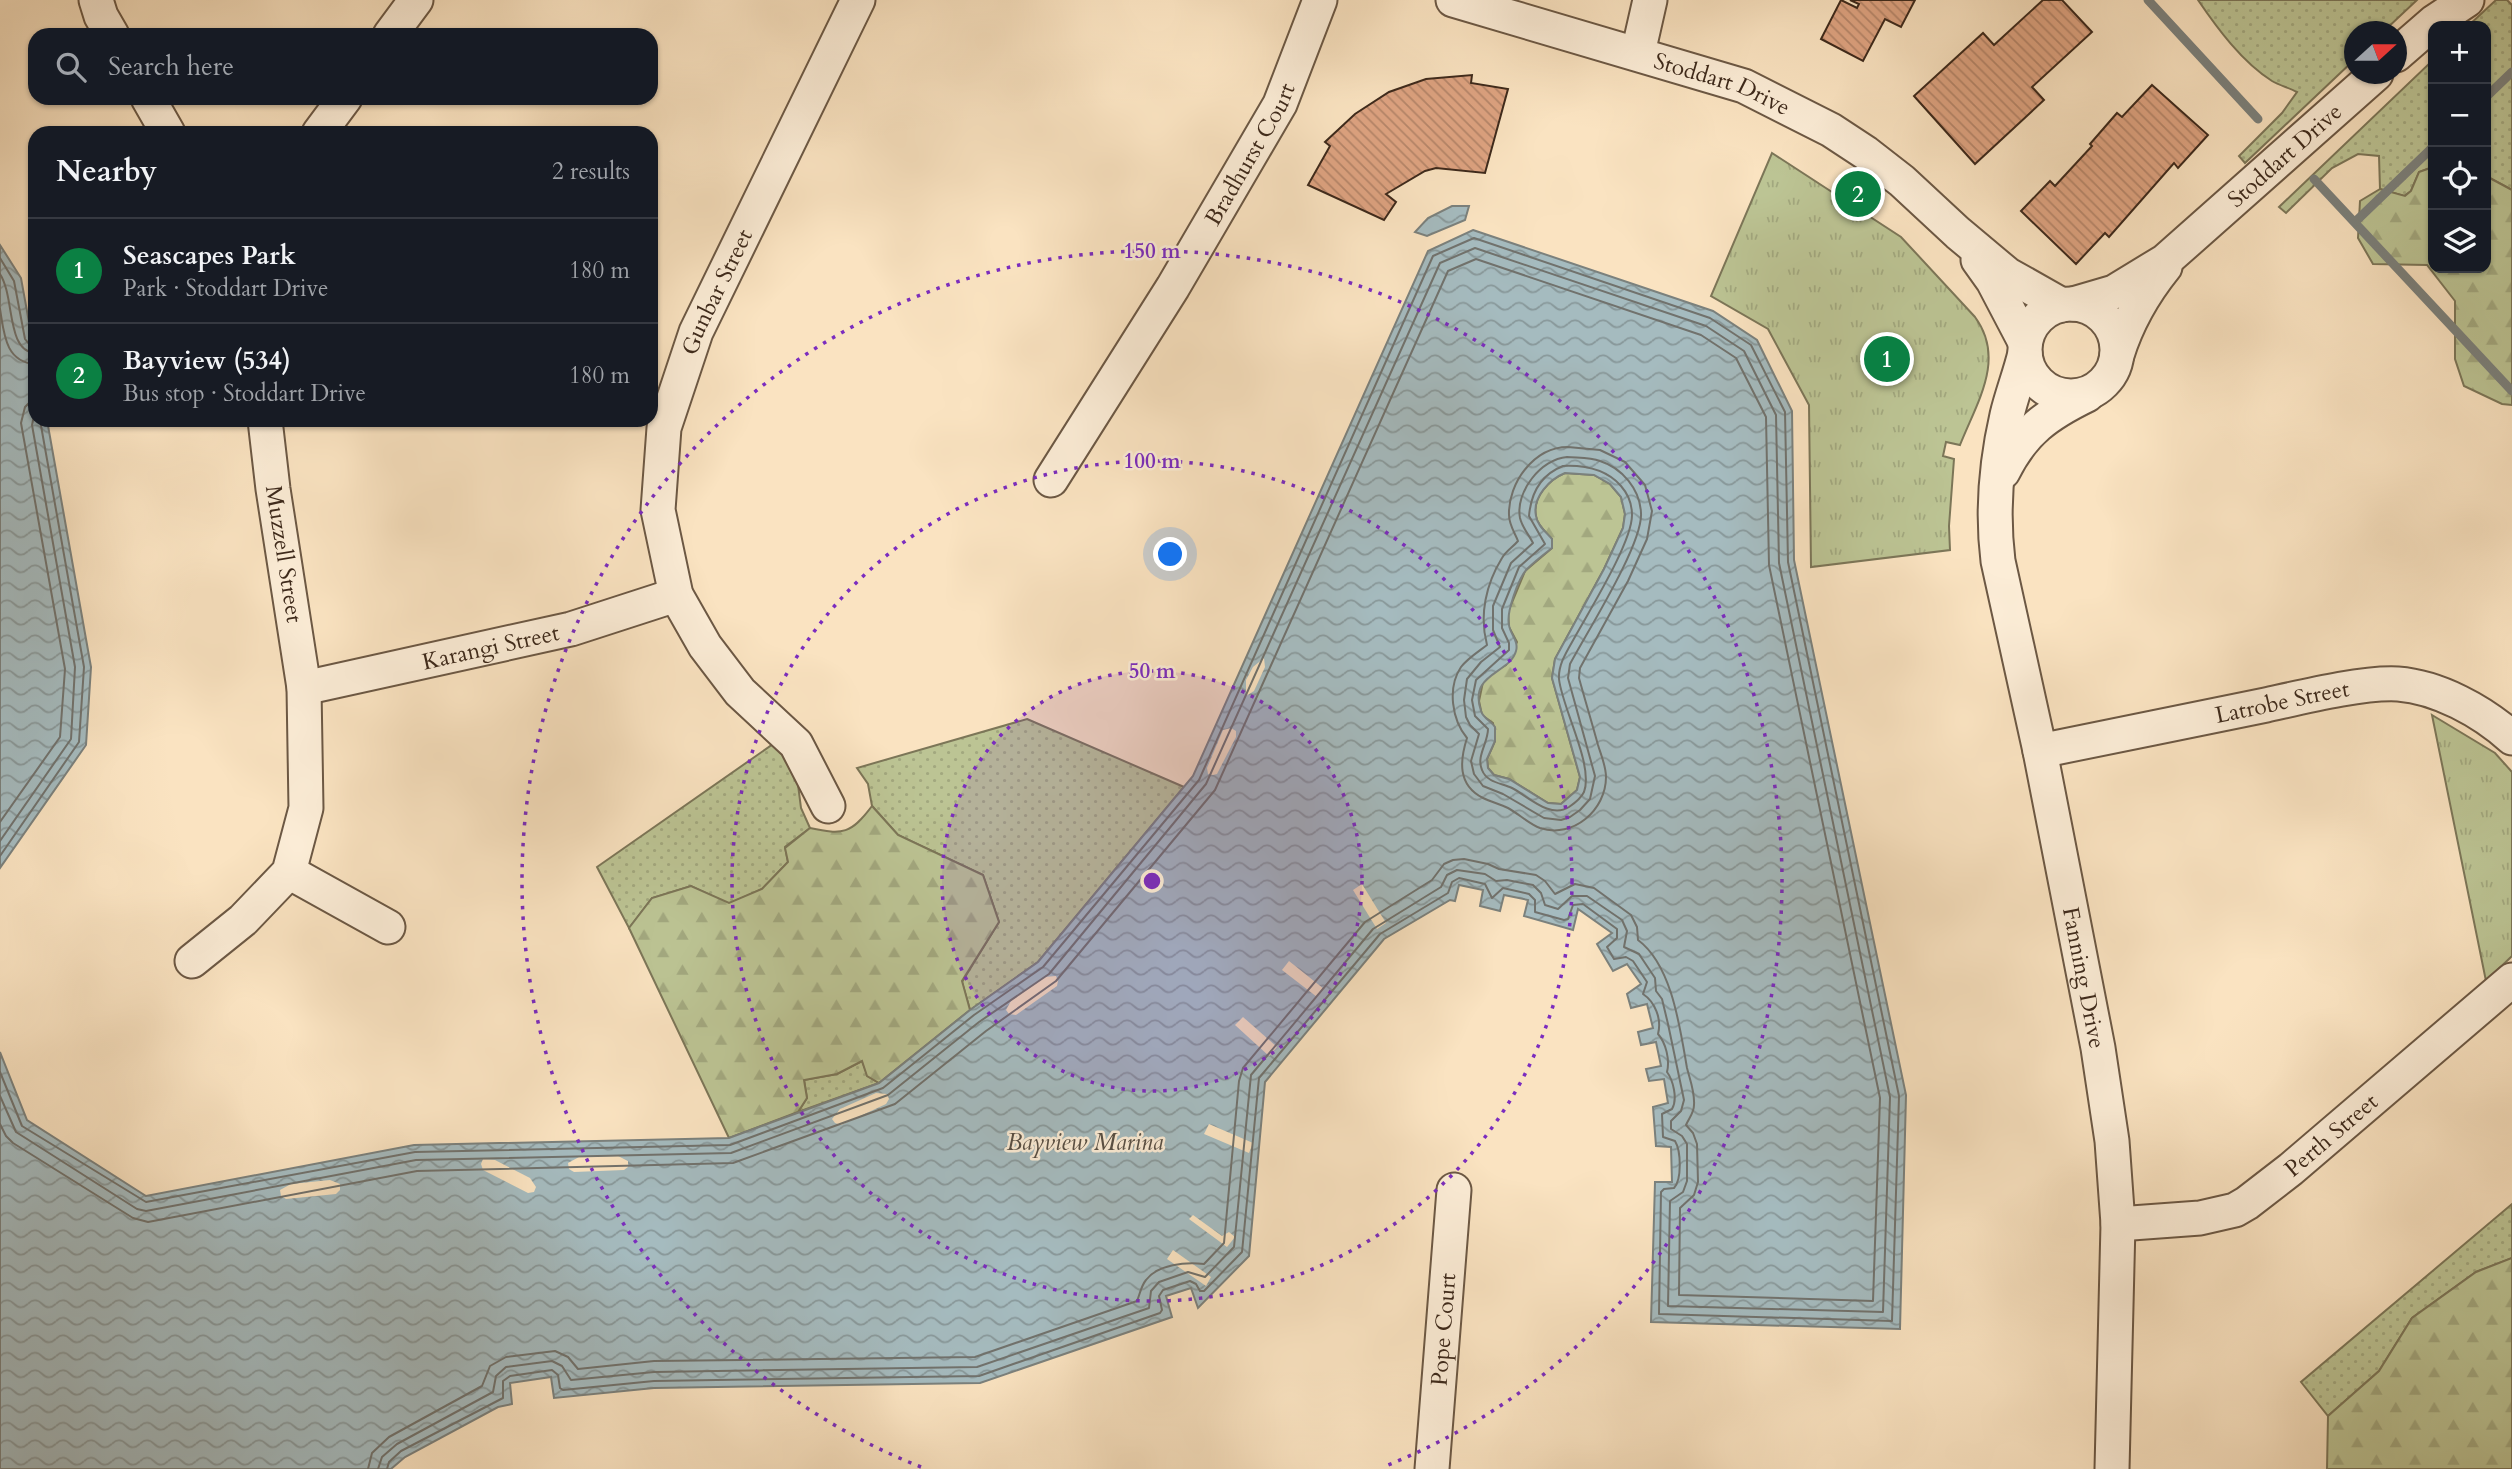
<!DOCTYPE html>
<meta charset="utf-8">
<style>
:root{--surface:#171b24;--page:#20242c;--text:#f1f3f6;--muted:#9ea1a6;--line:#363941;--accent:#0b8043}
body{margin:0;font-family:Cardo,serif;background:var(--page);color:var(--text)}
.controls{position:absolute;right:21px;top:21px;display:grid;overflow:hidden;border-radius:14px;box-shadow:0 2px 5px #0004}
.controls button{width:63px;height:63px;display:grid;place-items:center;padding:0;border:0;border-bottom:2px solid var(--line);background:var(--surface);color:var(--text);font:35px sans-serif}
.compass{position:absolute;left:2344px;top:21px;width:63px;height:63px;border-radius:50%;background:var(--surface);box-shadow:0 2px 5px #0004;rotate:69deg}
.you{position:absolute;left:1171px;top:555px;width:24px;height:24px;margin:-18px;border:5px solid #fff;border-radius:50%;background:#1a73e8;box-shadow:0 0 0 10px #1a73e833}
.badge{display:grid;place-items:center;width:46px;height:46px;border-radius:50%;background:var(--accent);color:#fff;font-size:23px;font-weight:700}
.pin{position:absolute;translate:-50% -50%;border:4px solid #fff;box-shadow:0 2px 7px #0006}
.list{margin:0;padding:0;list-style:none}
h2{display:flex;justify-content:space-between;align-items:center;height:91px;margin:0;padding:0 28px;font-size:30px}
h2 small{font-size:23px;font-weight:400;color:var(--muted)}
.list li{display:grid;grid-template-columns:46px 1fr auto;gap:21px;align-items:center;box-sizing:border-box;height:105px;padding:0 28px;border-top:2px solid var(--line)}
.list b{display:block;font-size:26px;white-space:nowrap}
.list p{margin:0;font-size:23px;white-space:nowrap;color:var(--muted)}
.list em{font-size:23px;font-style:normal;color:var(--muted)}
.icon{flex:none;width:38px;height:38px;fill:none;stroke:currentColor;stroke-width:2;stroke-linecap:round;stroke-linejoin:round}
.map{position:relative;flex:none;width:2512px;height:1469px;overflow:hidden}
.search{position:absolute;background:var(--surface);box-shadow:0 2px 5px #0004;left:28px;top:28px;width:630px;height:77px;display:flex;align-items:center;gap:18px;box-sizing:border-box;padding:0 24px;border-radius:21px;color:var(--muted);font-size:26px}
.panel{position:absolute;background:var(--surface);box-shadow:0 2px 5px #0004;left:28px;top:126px;width:630px;height:301px;border-radius:21px}
.map>svg:first-child{display:block}
.grass{fill:url(#grass-dots);stroke:#7c7658;stroke-width:2}
.forest{fill:url(#forest-firs);stroke:#7c7658;stroke-width:2}
.park{fill:url(#park-tufts);stroke:#7c7658;stroke-width:2}
.water{fill:url(#water-waves);stroke:#7b817d;stroke-width:2;fill-rule:evenodd}
.pier{fill:#fae3c1}
.lines{fill:none;stroke-linecap:round;stroke-linejoin:round}
.shore{stroke:#71726d;stroke-width:2}
.stream{stroke:#7b817d;stroke-width:9}
.building{fill:url(#building-back-hatch);stroke:#3d291b;stroke-width:2}
.minor-casing{stroke:#6c5844;stroke-width:37}
.minor{stroke:#fcedd7;stroke-width:33}
.ring{fill:none;stroke:#7b2cbf;stroke-width:3.5;stroke-dasharray:3.5 7}
.labels{text-anchor:middle;dominant-baseline:central;stroke-width:5;stroke-linejoin:round;paint-order:stroke}
.street-label{font-size:23px;fill:#3d291b;stroke:#fcedd7}
.water-label{font-size:24px;font-style:italic;fill:#574e44;stroke:#fcedd7}
.centre{fill:#7b2cbf;stroke:#fcedd7;stroke-width:3.5}
.ring-label{font-size:21px;text-anchor:middle;font-weight:bold;fill:#7b2cbf;stroke:#fcedd7;stroke-width:5;stroke-linejoin:round;paint-order:stroke}
</style>
<div class="map">
<svg width="2512" height="1469" viewBox="0 0 2512 1469">
<defs>
<pattern id="grass-dots" width="8" height="8" patternUnits="userSpaceOnUse" patternTransform="scale(1.75)"><rect width="8" height="8" fill="#bcc494"/><path d="M2 2h.1M6 6h.1" fill="none" stroke="#a2a87f" stroke-width="1.8" stroke-linecap="round"/></pattern>
<pattern id="forest-firs" width="22" height="20" patternUnits="userSpaceOnUse" patternTransform="scale(1.75)"><rect width="22" height="20" fill="#bcc494"/><path d="M5 1l3.5 6h-7zM16 11l3.5 6h-7z" fill="#a2a87f"/></pattern>
<pattern id="park-tufts" width="24" height="20" patternUnits="userSpaceOnUse" patternTransform="scale(1.75)"><rect width="24" height="20" fill="#bcc494"/><path d="M3 7l-1-3M5 7V3M7 7l1-3M15 17l-1-3M17 17v-4M19 17l1-3" fill="none" stroke="#a2a87f"/></pattern>
<pattern id="water-waves" width="16" height="10" patternUnits="userSpaceOnUse" patternTransform="scale(1.75)"><rect width="16" height="10" fill="#a5bbbf"/><path d="M0 5q4-4 8 0t8 0" fill="none" stroke="#88989a"/></pattern>
<pattern id="building-back-hatch" width="6" height="6" patternUnits="userSpaceOnUse" patternTransform="scale(1.75)"><rect width="6" height="6" fill="#dea381"/><path d="M-1 5l2 2M0 0l6 6M5-1l2 2" fill="none" stroke="#b58569"/></pattern>
</defs>
<rect width="100%" height="100%" fill="#fae3c1"/>
<filter id="stains"><feTurbulence type="fractalNoise" baseFrequency=".00286" numOctaves="4"/><feColorMatrix values="0 0 0 0 .2 0 0 0 0 .09 0 0 0 0 .02 0 0 0 .5 -.17"/></filter>
<radialGradient id="worn" r=".72"><stop offset=".6" stop-color="#630" stop-opacity="0"/><stop offset="1" stop-color="#630" stop-opacity=".3"/></radialGradient>
<g class="grass">
<path d="M2198 0H2417L2384 31 2354 32V60L2245 163 2239 156 2282 113 2297 92C2289 88 2279 85 2272 81 2242 62 2217 28 2198 0Z"/>
<path d="M2496 0H2507L2512 5V190L2486 176V26H2468Z"/>
<path d="M2433 60V167L2419 172 2411 191 2404 196 2380 189 2379 156 2358 154 2332 168 2286 213 2279 207Z"/>
<path d="M1027 719 1184 787 1038 962 970 1010 962 982 999 922 983 875 898 835 872 806 868 784 857 768Z"/>
<path d="M776 742 797 777 801 808 810 828 785 847 788 862 762 889 729 904 691 886 652 898 629 928 597 867Z"/>
<path d="M862 1061 868 1076 879 1083 798 1112 807 1098 804 1080 837 1074Z"/>
<path d="M2512 1204V1258L2476 1272 2412 1318 2379 1371 2328 1416 2301 1382Z"/>
</g>
<g class="forest">
<path d="M2433 167V268H2486V176L2512 190V405L2502 404 2464 386 2455 359V301L2427 265 2373 264 2358 238 2360 201 2380 189 2405 196 2411 191 2419 172Z"/>
<path d="M1565 473 1594 475 1610 484 1621 497 1625 514 1623 528 1604 569 1555 659 1552 678 1580 777 1577 790 1561 804 1548 803 1509 779 1494 775 1488 768 1487 759 1495 741 1493 723 1482 715 1479 701 1483 682 1492 673 1506 665 1517 642 1509 627 1508 612 1525 571 1552 548V539C1546 532 1537 525 1536 516 1532 497 1550 479 1565 473Z"/>
<path d="M872 806 898 835 983 875 999 922 962 981 970 1010 879 1083 867 1076 862 1061 837 1074 804 1080 807 1098 798 1112 729 1138 629 928 652 898 691 886 729 903 762 889 788 862 785 848 810 828C843 835 851 834 872 806Z"/>
<path d="M2512 1258V1469H2327L2328 1416 2379 1371 2412 1318 2476 1272Z"/>
</g>
<g class="park">
<path d="M1772 153 1901 237 1975 317C2006 359 1977 402 1960 445L1946 442 1943 456 1954 459 1949 526 1950 550 1811 567 1809 405 1768 329 1711 296Z"/>
<path d="M2432 715 2495 753 2512 772V956L2486 981Z"/>
</g>
<g class="water">
<path d="M1452 206H1469L1465 220 1427 236 1415 232 1428 218Z"/>
<path d="M1473 230 1713 311 1757 340 1792 411 1794 560 1906 1095 1900 1329 1651 1322 1655 1182H1672L1671 1147 1656 1146 1653 1107 1668 1103 1664 1079 1649 1081 1646 1069 1661 1066 1656 1042 1641 1045 1638 1032 1653 1028 1647 1004 1631 1008 1627 994 1641 984 1627 964 1613 971 1597 944 1612 933 1578 909 1573 930 1524 916 1528 900 1504 895 1500 911 1480 906 1483 890 1459 885 1455 901 1450 900 1384 939 1265 1082 1249 1256 1198 1308 1191 1288 1166 1296 1172 1317 980 1383 654 1388 554 1398 551 1377 510 1383 512 1404 498 1407 405 1457 391 1469H0V1052L27 1120 146 1196 414 1145 729 1138 879 1083 970 1010 1038 962 1193 776 1428 251ZM1565 473 1594 475 1610 484 1621 497 1625 514 1623 528 1604 569 1555 659 1552 678 1580 777 1577 790 1561 804 1548 803 1509 779 1494 775 1488 768 1487 759 1495 741V727C1491 721 1483 718 1481 711 1468 673 1510 674 1516 651 1519 641 1510 634 1509 625 1506 613 1518 579 1527 569 1534 562 1543 555 1552 548V539C1546 532 1537 525 1536 516 1532 497 1550 479 1565 473Z"/>
<path d="M0 245 21 278 35 355V420H47L91 667 86 745 0 868Z"/>
</g>
<g class="pier">
<path d="M1264 658 1265 667 1254 691 1246 696V680L1253 667Z"/>
<path d="M1231 728 1236 731V737L1217 774 1213 775 1208 774 1207 768 1223 730Z"/>
<path d="M1362 884 1386 923 1377 929 1353 890Z"/>
<path d="M1289 961 1324 989 1317 997 1282 970Z"/>
<path d="M1056 976 1058 981 1057 986 1016 1015 1009 1014 1006 1010 1012 999 1044 977Z"/>
<path d="M1243 1017 1277 1047 1269 1056 1235 1025Z"/>
<path d="M876 1093 887 1094 889 1099 886 1104 841 1125 835 1123 832 1119 840 1109Z"/>
<path d="M1209 1124 1253 1143 1249 1153 1204 1134Z"/>
<path d="M618 1156 628 1161V1167L624 1170 574 1172 569 1169 568 1163 579 1157Z"/>
<path d="M483 1159 495 1160 530 1178 536 1187 534 1192 528 1193 483 1170 481 1164Z"/>
<path d="M330 1180 340 1184V1190L336 1194 286 1199 281 1196 280 1190 291 1184Z"/>
<path d="M1193 1215 1222 1236 1229 1232 1235 1237 1227 1247 1189 1219Z"/>
<path d="M1173 1250 1211 1277 1206 1286 1167 1259Z"/>
</g>
<g class="lines">
<g class="shore">
<path d="M0 258 14 281 25 339 29 344H35"/>
<path d="M0 274C15 297 6 351 35 353"/>
<path d="M0 309C4 333 5 362 35 364"/>
<path d="M1568 447 1600 450 1625 462 1645 485 1652 511 1647 539 1628 581 1580 668 1579 678C1585 700 1592 723 1598 745 1601 755 1606 766 1606 777 1606 810 1573 839 1540 828 1529 824 1519 814 1508 808 1500 804 1491 802 1483 798 1457 785 1460 760 1467 738 1452 720 1447 688 1461 667 1468 658 1478 652 1487 645 1479 615 1486 584 1502 558 1506 551 1513 547 1518 541 1515 533 1509 525 1509 515 1508 483 1534 447 1568 447Z"/>
<path d="M1567 457C1578 458 1590 457 1600 461 1622 468 1640 489 1641 513 1643 544 1587 632 1570 664L1568 678 1595 776 1590 799 1580 810 1570 817 1561 820 1544 818 1503 794 1483 786 1474 774 1471 761 1479 734 1470 725 1466 717 1464 700 1467 679 1481 662 1500 647 1493 630V606L1511 563 1533 543C1529 535 1522 527 1520 518 1515 492 1541 459 1567 457Z"/>
<path d="M1563 466C1585 465 1606 469 1621 486 1628 494 1632 504 1632 515 1632 542 1591 608 1576 635 1569 648 1558 663 1559 679 1562 708 1594 765 1584 792 1581 798 1575 803 1569 807 1550 819 1529 797 1512 788 1502 783 1487 783 1482 770 1476 756 1488 743 1488 729L1475 716 1472 700 1476 680 1509 650V643L1502 628V609L1519 567 1545 544 1529 516C1531 493 1540 475 1563 466Z"/>
<path d="M0 822 60 737 65 669 21 423 25 407 35 397"/>
<path d="M0 841 71 739 75 667 32 425 35 411"/>
<path d="M0 856 79 742 84 667 40 420"/>
<path d="M0 1072 22 1126 146 1202 415 1152 730 1145 883 1088 974 1015 1043 967 1199 780 1433 256 1474 238 1710 318 1751 345 1785 412 1788 562 1899 1096 1892 1321 1659 1314 1661 1192 1664 1189 1674 1188C1682 1179 1681 1151 1675 1141L1663 1137 1662 1114 1672 1109C1678 1099 1673 1080 1667 1072 1670 1060 1666 1043 1658 1034 1662 1019 1655 1002 1643 994L1647 982 1633 961 1626 957 1614 959 1607 947 1617 938V929L1583 904 1573 905 1568 919 1564 920 1535 912V900L1529 894 1503 888 1492 898 1485 884 1459 878 1452 882 1448 893 1380 934 1259 1078 1242 1252 1204 1291H1200L1196 1284 1190 1281 1163 1290 1159 1296 1162 1310 1160 1313 979 1376 654 1381 563 1390 560 1388 558 1375 552 1370 510 1376 503 1381V1398L401 1451 389 1462 387 1469"/>
<path d="M0 1096 16 1132 137 1209 146 1211 416 1160 731 1153 888 1095 979 1022 1049 974 1206 784 1440 263 1475 248 1706 326 1744 351 1776 415 1779 563 1890 1097 1883 1312 1668 1306 1670 1201 1683 1192 1687 1181V1144L1682 1136 1671 1129V1121L1681 1111 1684 1100 1668 1024 1662 999 1656 991 1655 978 1639 954 1624 947 1627 931 1622 920 1587 896H1572L1558 909 1545 905 1541 893 1533 885 1507 880 1496 881 1485 874 1457 870 1447 875 1441 887 1373 929 1251 1075 1234 1247 1205 1277 1188 1272 1159 1282 1151 1291 1149 1308 977 1367 654 1372 571 1380 562 1366 552 1361 506 1367 496 1376 493 1392 397 1444 382 1457 378 1469"/>
<path d="M0 1124 6 1136 13 1143 133 1218 148 1222 417 1171 733 1163 895 1104 986 1031 1056 981 1215 790 1448 271 1476 259 1701 335 1736 358 1766 417 1769 565 1880 1098 1873 1301 1679 1295 1680 1208 1694 1195 1698 1182 1697 1144 1693 1133 1686 1125C1689 1118 1694 1113 1694 1105 1695 1092 1690 1080 1687 1068 1680 1028 1672 965 1638 940L1637 927 1631 915 1594 888 1575 884 1555 894 1545 881 1536 875 1499 869 1488 864 1464 859 1453 860 1444 864 1432 880 1365 922 1243 1068 1239 1081 1224 1243 1204 1264C1186 1262 1158 1264 1146 1280 1141 1286 1140 1294 1137 1301L975 1357 654 1361 578 1369 568 1357 555 1351 506 1357 490 1366 482 1386 389 1437 372 1453 368 1469"/>
</g>
<g class="stream">
<path d="M2148 0 2258 119"/>
<path d="M2486 97 2512 72"/>
<path d="M2314 179 2512 391"/>
<path d="M2355 222 2433 147"/>
</g>
</g>
<g class="building">
<path d="M1841 0 1857 8 1859 4 1850 0H1915L1901 27 1885 19 1863 61 1821 39Z"/>
<path d="M2043 0H2062L2092 32 2032 87 2044 100 1975 164 1914 96 1983 33 1994 45Z"/>
<path d="M1472 75 1471 83 1508 89 1485 173 1436 168 1425 171 1386 194 1396 202 1384 220 1308 185 1330 146 1325 142 1355 114 1389 92 1426 79Z"/>
<path d="M2152 85 2208 135 2178 168 2174 163 2109 237 2105 233 2076 264 2021 211 2050 181 2055 186 2092 146 2090 144 2117 113 2122 117Z"/>
</g>
<g class="lines">
<defs>
<g id="minor">
<path d="M96 0 101 16 112 35"/>
<path id="s1" d="M1453 0 1744 86 1831 130 1866 153 1902 181 1958 233 2007 274 2062 305"/>
<path d="M390 35 416 0"/>
<path d="M1638 53 1650 0"/>
<path d="M2396 55 2434 22 2467 0"/>
<path d="M148 98 168 133"/>
<path d="M319 133 345 98"/>
<path d="M1978 260 1993 281 2025 342"/>
<circle cx="2071" cy="350" r="46"/>
<path id="s2" d="M2073 304 2114 292 2165 261 2376 74"/>
<path id="s3" d="M2025 353C2020 374 2012 394 2007 415 1996 463 1992 513 1998 561L2040 751 2098 1048 2112 1141 2118 1224 2112 1469"/>
<path d="M2117 355C2127 323 2144 293 2165 267"/>
<path d="M2003 472C2023 431 2048 414 2087 395"/>
<path id="s4" d="M1051 480 1173 287 1280 104 1320 0"/>
<path id="s5" d="M304 688 571 629 676 595"/>
<path id="s6" d="M2040 751C2115 736 2191 720 2266 705 2302 697 2362 682 2398 684 2438 687 2482 711 2512 738"/>
<path id="s7" d="M828 806 796 744 740 692 705 646 676 595 658 510 664 428 696 332 858 0"/>
<path d="M289 872 388 927"/>
<path d="M192 961 243 920 289 872 306 808 304 688 273 489 265 420"/>
<path id="s8" d="M2118 1224 2200 1218 2235 1210 2247 1203 2291 1169 2512 980"/>
<path id="s9" d="M1432 1469 1454 1190"/>
</g>
</defs>
<use href="#minor" class="minor-casing"/>
<use href="#minor" class="minor"/>
</g>
<circle cx="1152" cy="881" r="210" fill="#7b2cbf" fill-opacity=".12"/>
<g class="ring">
<circle cx="1152" cy="881" r="210"/>
<circle cx="1152" cy="881" r="420"/>
<path d="M921 1467A630 630 0 1 1 1383 1467"/>
</g>
<g class="labels">
<g class="street-label">
<text stroke="none"><textPath href="#s1" startOffset="282">Stoddart Drive</textPath></text>
<text stroke="none"><textPath href="#s4" startOffset="382">Bradhurst Court</textPath></text>
<text stroke="none"><textPath href="#s2" startOffset="262">Stoddart Drive</textPath></text>
<text stroke="none"><textPath href="#s7" startOffset="578">Gunbar Street</textPath></text>
<text transform="translate(284 554) rotate(81)">Muzzell Street</text>
<text stroke="none"><textPath href="#s5" startOffset="191">Karangi Street</textPath></text>
<text stroke="none"><textPath href="#s6" startOffset="247">Latrobe Street</textPath></text>
<text stroke="none"><textPath href="#s3" startOffset="637">Fanning Drive</textPath></text>
<text stroke="none"><textPath href="#s8" startOffset="240">Perth Street</textPath></text>
<text stroke="none"><textPath href="#s9" startOffset="140">Pope Court</textPath></text>
</g>
<g class="water-label">
<text x="1085" y="1142">Bayview Marina</text>
</g>
</g>
<circle cx="1152" cy="881" r="10" class="centre"/>
<g class="ring-label">
<text x="1152" y="258">150 m</text>
<text x="1152" y="468">100 m</text>
<text x="1152" y="678">50 m</text>
</g>
<rect width="100%" height="100%" filter="url(#stains)"/>
<rect width="100%" height="100%" fill="url(#worn)"/>
</svg>
<div class="controls">
<button>+</button>
<button>−</button>
<button><svg class="icon" aria-label="locate" viewBox="0 0 24 24"><circle cx="12" cy="12" r="6"/><path d="M12 2v4M12 18v4M2 12h4M18 12h4"/></svg></button>
<button><svg class="icon" aria-label="layers" viewBox="0 0 24 24"><path d="M12 4l9 5-9 5-9-5zM3 14l9 5 9-5"/></svg></button>
</div>
<svg class="compass" viewBox="-18 -18 36 36"><path d="M0-13l5 13h-10z" fill="#e53935"/><path d="M0 13l5-13h-10z" fill="#9ea1a6"/></svg>
<div class="you"></div>
<div class="pin badge" style="left:1887px;top:359px">1</div>
<div class="pin badge" style="left:1858px;top:194px">2</div>
<div class="search"><svg class="icon" aria-label="search" viewBox="0 0 24 24"><circle cx="10" cy="10" r="6"/><path d="M15 15l6 6"/></svg>Search here</div>
<section class="panel">
<h2>Nearby<small>2 results</small></h2>
<ul class="list">
<li><span class="badge">1</span><div><b>Seascapes Park</b><p>Park · Stoddart Drive</p></div><em>180 m</em></li>
<li><span class="badge">2</span><div><b>Bayview (534)</b><p>Bus stop · Stoddart Drive</p></div><em>180 m</em></li>
</ul>
</section>
</div>
